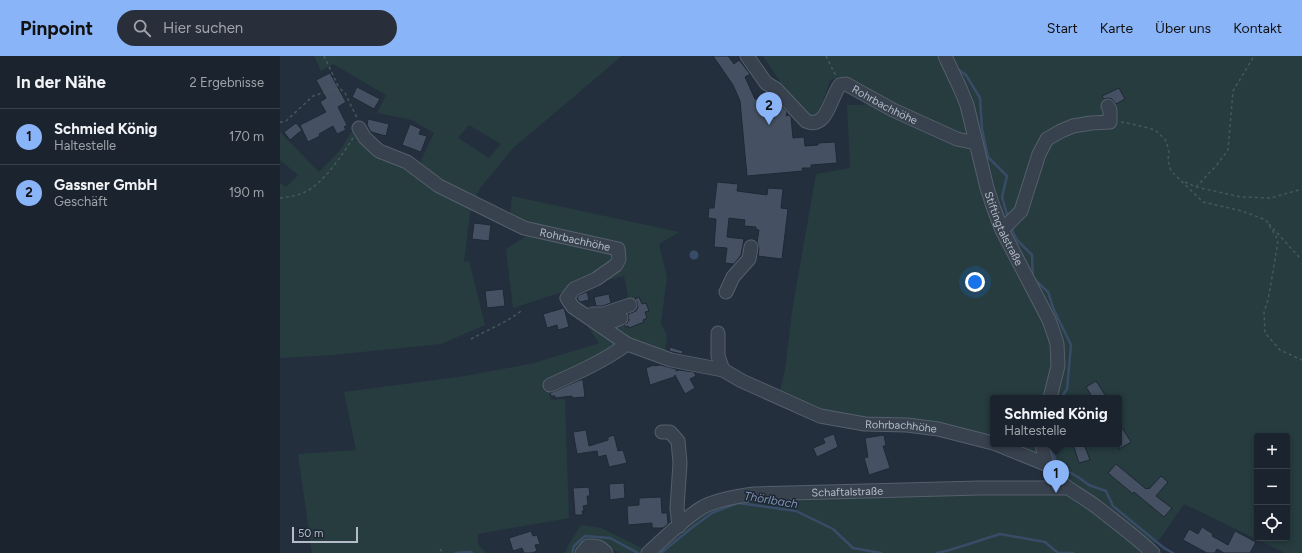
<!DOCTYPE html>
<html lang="de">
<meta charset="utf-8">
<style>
:root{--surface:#1b232e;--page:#282f3a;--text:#f1f3f6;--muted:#a0a4aa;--line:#39404a;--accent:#8ab4f8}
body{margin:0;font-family:Figtree,sans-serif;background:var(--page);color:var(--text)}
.controls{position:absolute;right:12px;bottom:12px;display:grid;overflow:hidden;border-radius:4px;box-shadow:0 2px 6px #0003}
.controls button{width:36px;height:36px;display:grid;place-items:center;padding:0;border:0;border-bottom:1px solid var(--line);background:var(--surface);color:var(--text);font:20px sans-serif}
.scale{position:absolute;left:12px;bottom:10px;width:66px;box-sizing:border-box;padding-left:4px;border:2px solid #b4bcc9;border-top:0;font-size:11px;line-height:14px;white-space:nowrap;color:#b4bcc9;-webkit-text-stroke:3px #1d2633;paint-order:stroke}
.you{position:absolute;left:695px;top:226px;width:14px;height:14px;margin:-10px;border:3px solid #fff;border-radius:50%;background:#1a73e8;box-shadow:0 0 0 6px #1a73e833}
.badge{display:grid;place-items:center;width:26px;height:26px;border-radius:50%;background:var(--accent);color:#111;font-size:13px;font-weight:700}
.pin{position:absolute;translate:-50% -33px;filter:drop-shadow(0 1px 2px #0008)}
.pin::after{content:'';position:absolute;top:21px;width:14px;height:12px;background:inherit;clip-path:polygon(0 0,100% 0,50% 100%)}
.popup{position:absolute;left:710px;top:339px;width:132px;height:52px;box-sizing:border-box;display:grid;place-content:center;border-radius:4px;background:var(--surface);filter:drop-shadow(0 1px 3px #0005);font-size:13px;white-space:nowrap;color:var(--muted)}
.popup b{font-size:15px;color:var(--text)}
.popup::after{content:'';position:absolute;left:50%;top:100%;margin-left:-8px;border:8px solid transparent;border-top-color:var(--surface)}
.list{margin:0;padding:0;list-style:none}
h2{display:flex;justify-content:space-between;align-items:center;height:52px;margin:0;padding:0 16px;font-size:17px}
h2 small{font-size:13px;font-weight:400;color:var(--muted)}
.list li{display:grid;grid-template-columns:26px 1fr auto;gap:12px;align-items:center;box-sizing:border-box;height:56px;padding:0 16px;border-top:1px solid var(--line)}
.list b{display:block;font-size:15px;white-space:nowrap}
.list p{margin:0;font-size:13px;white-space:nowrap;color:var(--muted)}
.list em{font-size:13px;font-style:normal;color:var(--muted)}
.icon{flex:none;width:22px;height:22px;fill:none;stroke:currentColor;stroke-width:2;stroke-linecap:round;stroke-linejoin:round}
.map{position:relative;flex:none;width:1022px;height:497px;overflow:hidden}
header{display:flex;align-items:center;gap:24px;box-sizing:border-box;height:56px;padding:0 20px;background:var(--accent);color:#111}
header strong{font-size:19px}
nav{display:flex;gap:22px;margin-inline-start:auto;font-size:14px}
.search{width:280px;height:36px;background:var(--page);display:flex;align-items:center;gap:10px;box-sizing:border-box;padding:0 14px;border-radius:22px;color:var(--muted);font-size:15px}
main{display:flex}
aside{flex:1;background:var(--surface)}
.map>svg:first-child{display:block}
.green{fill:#263c3f;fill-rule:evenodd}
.water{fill:#394c67}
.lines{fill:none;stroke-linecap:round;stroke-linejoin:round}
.stream{stroke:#394c67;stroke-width:2.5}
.building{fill:#455162;stroke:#1f2835}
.minor-casing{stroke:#565f6c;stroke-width:15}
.path{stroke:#44595c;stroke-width:1.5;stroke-dasharray:3 3;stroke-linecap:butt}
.minor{stroke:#38414e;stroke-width:13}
.labels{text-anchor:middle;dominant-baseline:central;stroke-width:3;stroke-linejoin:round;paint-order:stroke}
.street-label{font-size:11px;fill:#b4bcc9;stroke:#1d2633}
.water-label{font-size:12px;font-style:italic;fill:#7c92b1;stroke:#1d2633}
</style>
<header>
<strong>Pinpoint</strong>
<div class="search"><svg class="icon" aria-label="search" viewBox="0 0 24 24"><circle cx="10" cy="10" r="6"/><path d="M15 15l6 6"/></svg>Hier suchen</div>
<nav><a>Start</a><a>Karte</a><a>Über uns</a><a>Kontakt</a></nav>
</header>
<main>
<aside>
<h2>In der Nähe<small>2 Ergebnisse</small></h2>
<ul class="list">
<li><span class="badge">1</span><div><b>Schmied König</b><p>Haltestelle</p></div><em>170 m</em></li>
<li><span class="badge">2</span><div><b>Gassner GmbH</b><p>Geschäft</p></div><em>190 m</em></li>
</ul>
</aside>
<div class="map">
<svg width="1022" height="497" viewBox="0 0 1022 497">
<rect width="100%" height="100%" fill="#242f3e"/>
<g class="green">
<path d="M34 0H342L233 92 200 132 191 150 184 206 189 205 205 269 161 288 53 299 0 302V127L6 131 18 119 0 104V76L39 116 61 93 73 73 135 117 154 77 132 64 97 57 106 39 53 8 41 15ZM189 69 221 88 209 102 178 82Z"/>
<path d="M483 0H1022V497H1005L904 448 880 483 872 489 841 474 843 483 848 482 864 497H375L422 457 445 446 483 442 788 428 761 412 726 396 684 383 627 373 497 345 505 314 512 255 536 118 570 112 567 49 610 48 565 20 550 24 539 58 530 62 511 42ZM713 342H839V388H713ZM977 380H1007V482H977Z"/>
<path d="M232 140 399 176 379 188 387 221 381 267 387 280 385 296 348 282 311 306 266 323 271 344 285 343 289 462 198 478V489L206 497H32L18 398 76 394 64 336 185 320 254 307 319 287 308 271 319 261 339 258 345 271 348 270 349 272 364 266 363 264 367 262 365 256 369 255 366 247 362 248 359 241 349 245 344 220 282 236 233 252 226 193 245 181 246 169 230 161Z"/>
<path d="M301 469 321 472 372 497H339L320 485H304L295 493V497H285L289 488Z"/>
</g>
<circle class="water" cx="414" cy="199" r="4.5"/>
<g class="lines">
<g class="stream">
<path d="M676 12 686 19 700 42 702 73 708 101 727 120 722 141 728 162"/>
<path d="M732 174 737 184 752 199 753 222 768 236 774 254 791 289 787 333 781 342"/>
<path d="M770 388 777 409 798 421 809 429 826 435 833 450 884 492 893 497"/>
<path d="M176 497 191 496 192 497"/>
<path d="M292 497 294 490 305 480 330 482 358 497"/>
<path d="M381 497 414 470 432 457 458 447 516 455 553 473 573 492 601 497"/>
<path d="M657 497 670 494 720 478 765 486 778 497H793"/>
</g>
</g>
<g class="building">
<path d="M433 0H448L454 8 459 4 470 18 465 21 475 43H482V49L498 47 507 56 506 60 510 59 511 61 513 82 524 81 525 90 538 89V87L555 86 557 107 531 109V112H522L523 115 467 120 460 45 453 29Z"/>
<path d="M50 17 66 46 58 51 67 69 64 71 66 74 57 78 53 70 39 78 40 80 28 86 20 69 46 56 40 46 46 42 36 24Z"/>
<path d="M77 31 100 43 94 53 72 41Z"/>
<path d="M839 32 845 43 836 48 832 43 828 42 824 43 822 40Z"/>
<path d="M88 63 109 68 106 80 91 76 87 69Z"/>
<path d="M16 67 22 74 10 84 4 76Z"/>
<path d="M130 68 141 73 139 78 147 80 141 96 122 89Z"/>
<path d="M437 126 458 128 457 135 487 139 488 132 503 133 501 152 508 153 502 203 478 200 479 192 477 186 479 174 476 173V171L464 170 465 164 449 162 447 181 464 183 461 199 454 208 445 207 447 192 434 191 436 163 428 162 429 152H434Z"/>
<path d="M194 167 211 169 209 185 192 183Z"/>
<path d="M223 233 225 250 207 252 205 235Z"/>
<path d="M307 236 309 244 300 246 299 245 297 242 299 239Z"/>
<path d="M329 238 331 247 322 250H316L314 241Z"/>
<path d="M359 241 362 248 366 247 369 255 365 256 367 262 363 264 364 266 349 272 348 270 345 271 344 269 347 267 349 264 348 258 356 255 358 251 357 246 355 243Z"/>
<path d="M284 252 289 271 278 274 277 269 267 272 263 258Z"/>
<path d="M390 291 403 295 402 298 389 295Z"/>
<path d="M374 309 375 310 380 309 396 313V315L399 314 414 316 416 320 410 323 415 332 405 338 395 319 394 321 370 329 366 312Z"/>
<path d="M300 324H303L305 341 292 342V340L275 342V340H271L270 337Z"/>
<path d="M816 325 827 342H813L806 331Z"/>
<path d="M839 367 851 386 839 393Z"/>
<path d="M306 374 309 390 328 384V381L334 379 338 395 343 394 347 407 329 411 326 399 318 401 317 395 297 398 293 376Z"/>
<path d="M554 378 558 391 537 401 533 392 545 387 543 382Z"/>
<path d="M604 379 606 390H603L610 412 589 419 584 402 588 401 585 382Z"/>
<path d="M793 388H804L810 404 799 407Z"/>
<path d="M836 408 866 433 867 432 869 433 881 420 888 426 876 440 892 452 884 461 854 436 853 438 828 417Z"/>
<path d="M344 427 345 442 330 444 329 428Z"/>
<path d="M309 431 310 440H307L308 449 303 450 304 455H302L303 459H295L293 432Z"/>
<path d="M381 441 382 457H387L388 468 383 472H372V467L348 469 347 450 359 449V442Z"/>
<path d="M922 471 933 478 932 480 948 489 955 475 976 486 970 497H944L937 493 935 497H927L903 484 909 473 918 478Z"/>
<path d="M251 475 253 480 257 479 260 488 255 489 257 495 252 497H244L242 492 233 495 229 482Z"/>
</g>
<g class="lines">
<defs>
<g id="minor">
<path id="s1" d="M467 0 486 27 496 33 526 65C547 74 550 42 560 29L566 28 613 54 677 83 696 87"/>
<path id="s2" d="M665 0 680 32 687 49 707 132 714 153 722 174 769 264 775 281 777 288 778 310 770 342"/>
<path id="s3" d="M79 72 85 82 99 95 127 106 159 130 244 172 338 193 339 203 336 209 316 223 294 233 287 242 293 251 347 288 391 304 443 314 462 325 540 360 585 368 627 369 658 373 713 387"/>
<path d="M722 174 741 155 759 98 767 83 781 75 793 70 811 67 830 66V54L828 50"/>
<path d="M446 236 453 221 469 203 471 191"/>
<path d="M307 260 313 258H323L350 249"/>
<path d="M321 270 341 262"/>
<path d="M438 277V300L443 314"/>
<path d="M270 329C297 317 324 305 347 288"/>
<path d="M382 376H390L398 385 400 407 397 452 399 470"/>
<path d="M716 388 768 409"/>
<path d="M762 388C768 429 791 431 818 452 837 467 856 481 873 497"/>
<path d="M302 497 308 490C317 490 320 490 326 497"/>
<path id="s4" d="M368 497C386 481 403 463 423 451 436 444 459 440 474 438L700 432H786"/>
</g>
</defs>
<use href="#minor" class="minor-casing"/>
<g class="path">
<path d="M44 0 59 32"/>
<path d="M546 0 556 20"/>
<path d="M0 66H5L33 40 59 32 65 37 77 62"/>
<path d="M841 66 857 69 875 74 885 83 889 94 888 104 891 115 923 146 962 155 986 164 998 184 995 204 988 244 984 256 985 277 1000 294 1022 304"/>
<path d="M905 126 916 131 961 141 991 142 1022 133"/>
<path d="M916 131 936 110 948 94 953 35 974 0"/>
<path d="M0 142C8 141 17 140 25 136 43 128 62 99 73 82"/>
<path d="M989 168 1019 201 1022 203"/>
<path d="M191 283C207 274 226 267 241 255"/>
<path d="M160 493 163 497"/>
</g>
<use href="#minor" class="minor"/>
</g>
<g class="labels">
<g class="street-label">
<text stroke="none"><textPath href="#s1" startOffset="194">Rohrbachhöhe</textPath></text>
<text stroke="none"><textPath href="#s2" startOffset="183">Stiftingtalstraße</textPath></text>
<text stroke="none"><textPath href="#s3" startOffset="248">Rohrbachhöhe</textPath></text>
<text stroke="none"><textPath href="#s3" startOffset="734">Rohrbachhöhe</textPath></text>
<text stroke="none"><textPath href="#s4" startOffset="218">Schaftalstraße</textPath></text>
</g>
<g class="water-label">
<text transform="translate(491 444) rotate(9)">Thörlbach</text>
</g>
</g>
</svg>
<div class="controls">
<button>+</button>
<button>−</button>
<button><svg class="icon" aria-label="locate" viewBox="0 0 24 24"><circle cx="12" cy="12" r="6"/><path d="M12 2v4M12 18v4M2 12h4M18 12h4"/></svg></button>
</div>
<div class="scale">50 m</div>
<div class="you"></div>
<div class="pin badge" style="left:776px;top:437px">1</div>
<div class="popup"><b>Schmied König</b>Haltestelle</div>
<div class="pin badge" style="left:489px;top:69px">2</div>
</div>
</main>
